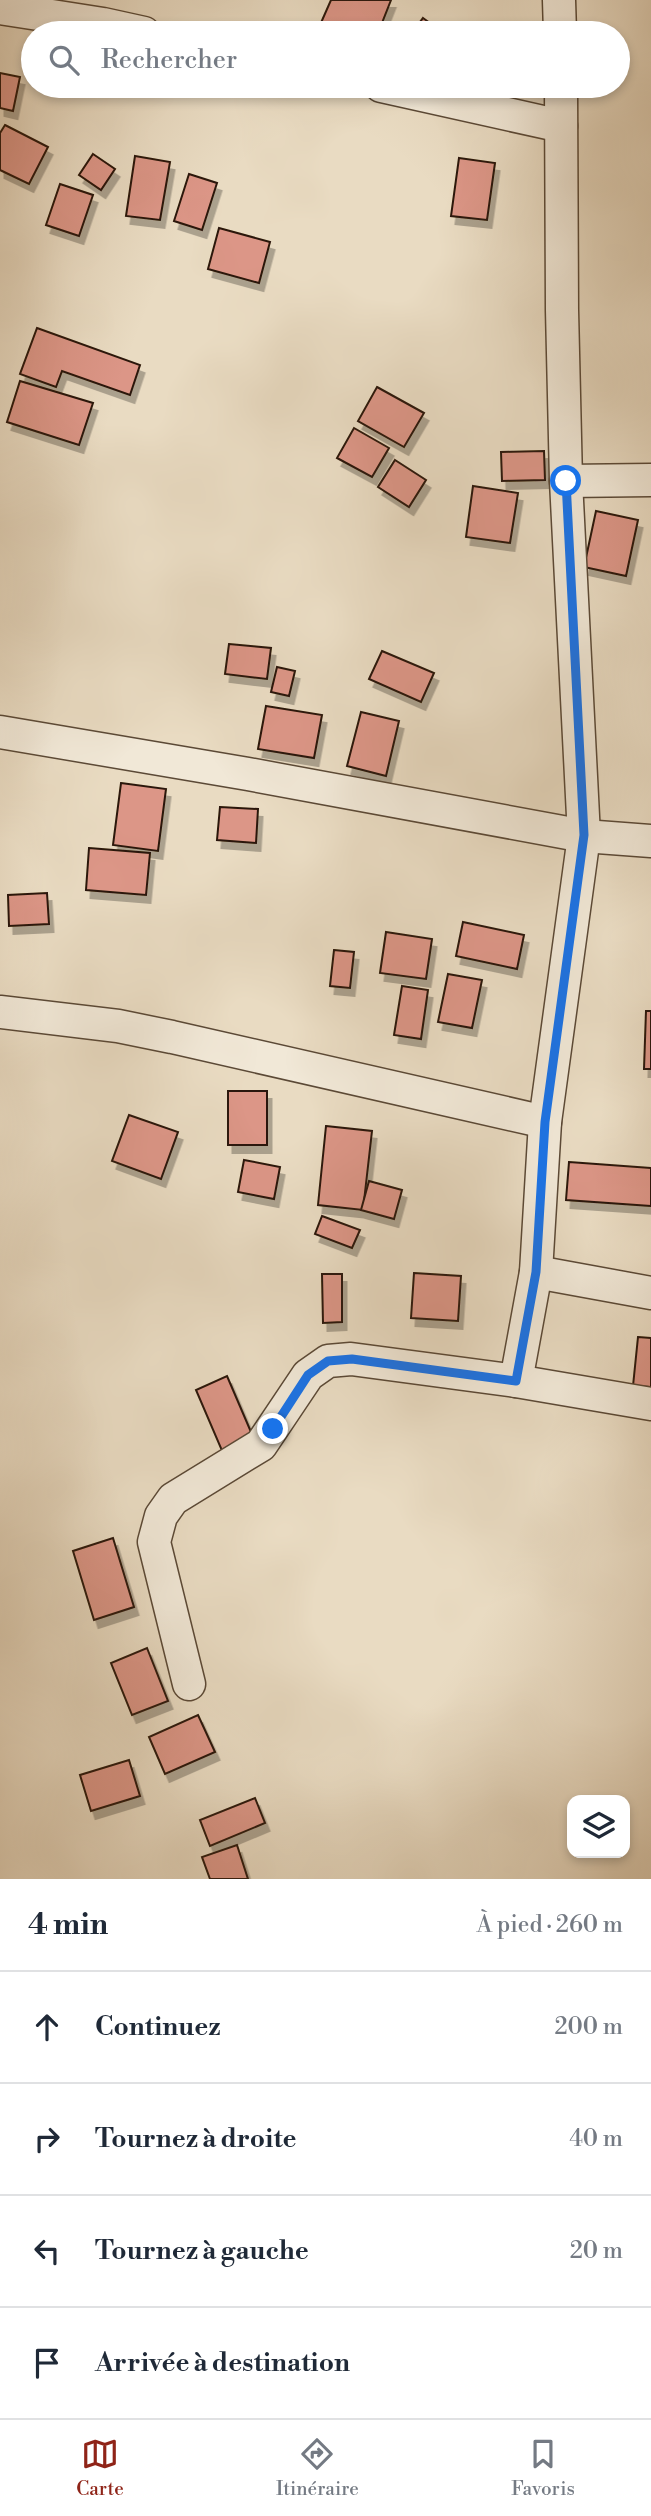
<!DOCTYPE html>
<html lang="fr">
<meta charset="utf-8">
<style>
:root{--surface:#fff;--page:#f2f2f3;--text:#1f2937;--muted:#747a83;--line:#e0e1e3;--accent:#8f2418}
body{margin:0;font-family:"Libre Bodoni",serif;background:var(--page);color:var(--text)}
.controls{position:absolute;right:21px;bottom:21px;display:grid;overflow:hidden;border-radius:14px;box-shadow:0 4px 10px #0003}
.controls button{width:63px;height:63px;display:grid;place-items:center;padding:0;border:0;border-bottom:2px solid var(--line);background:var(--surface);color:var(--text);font:35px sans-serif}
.stop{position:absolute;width:21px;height:21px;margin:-16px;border:5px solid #1a73e8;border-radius:50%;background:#fff}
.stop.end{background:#1a73e8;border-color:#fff;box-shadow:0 2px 7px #0008}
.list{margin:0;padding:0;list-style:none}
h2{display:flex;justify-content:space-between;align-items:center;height:91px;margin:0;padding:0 28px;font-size:30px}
h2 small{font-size:23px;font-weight:400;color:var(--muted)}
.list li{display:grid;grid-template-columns:46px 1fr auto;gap:21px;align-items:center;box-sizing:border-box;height:112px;padding:0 28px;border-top:2px solid var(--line)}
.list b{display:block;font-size:26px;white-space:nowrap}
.list em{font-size:23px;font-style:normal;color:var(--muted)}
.icon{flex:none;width:38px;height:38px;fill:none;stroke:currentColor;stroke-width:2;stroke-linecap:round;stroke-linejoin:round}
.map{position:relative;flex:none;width:651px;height:1879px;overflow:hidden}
.search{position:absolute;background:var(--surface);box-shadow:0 4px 10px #0003;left:21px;right:21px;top:21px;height:77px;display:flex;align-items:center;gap:18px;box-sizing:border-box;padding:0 24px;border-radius:38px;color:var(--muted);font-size:26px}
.sheet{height:539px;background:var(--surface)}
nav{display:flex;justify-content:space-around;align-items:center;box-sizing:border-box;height:98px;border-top:2px solid var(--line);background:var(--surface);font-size:19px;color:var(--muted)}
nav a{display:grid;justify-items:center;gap:4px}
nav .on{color:var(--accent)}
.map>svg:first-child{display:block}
.building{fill:#dc9687;stroke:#2c1808;stroke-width:2;filter:url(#shadow)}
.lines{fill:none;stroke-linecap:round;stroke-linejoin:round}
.minor-casing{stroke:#5b4936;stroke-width:35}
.minor{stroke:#f1e8d7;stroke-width:32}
.route{stroke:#1a73e8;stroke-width:9}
</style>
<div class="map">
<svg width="651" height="1879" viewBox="0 0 651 1879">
<defs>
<filter id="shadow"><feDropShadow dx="4.5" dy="8" stdDeviation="0" flood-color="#0004"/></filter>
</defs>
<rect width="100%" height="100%" fill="#e9dbc2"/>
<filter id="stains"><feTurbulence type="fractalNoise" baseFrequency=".00286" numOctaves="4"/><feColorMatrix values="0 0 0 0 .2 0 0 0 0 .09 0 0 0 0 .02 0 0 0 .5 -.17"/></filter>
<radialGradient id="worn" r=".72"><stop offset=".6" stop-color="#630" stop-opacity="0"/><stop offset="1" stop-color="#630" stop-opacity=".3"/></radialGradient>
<g class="building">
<path d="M331 0H391L378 33H340L320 25Z"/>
<path d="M423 18 441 31 439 33H412Z"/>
<path d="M0 73 20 77 13 111 0 108Z"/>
<path d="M5 125 48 147 29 184 0 170V133Z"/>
<path d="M93 154 115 169 101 190 79 175Z"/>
<path d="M135 156 170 162 160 220 126 216Z"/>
<path d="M459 158 495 163 487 220 451 216Z"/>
<path d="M189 174 217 183 202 230 174 221Z"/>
<path d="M60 184 93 195 79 236 46 225Z"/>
<path d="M219 228 270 242 259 283 208 269Z"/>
<path d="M37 328 140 365 130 395 62 371 56 387 20 374Z"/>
<path d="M20 381 93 403 79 445 7 422Z"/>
<path d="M377 387 424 413 404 447 358 421Z"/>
<path d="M354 428 389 448 372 477 337 458Z"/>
<path d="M544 451 545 480 502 481 501 452Z"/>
<path d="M395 460 426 480 409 507 378 487Z"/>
<path d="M473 486 518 493 510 543 466 537Z"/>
<path d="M596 511 638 520 626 576 584 567Z"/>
<path d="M229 644 271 648 267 679 225 674Z"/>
<path d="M382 651 434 673 421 702 369 679Z"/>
<path d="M277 667 295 671 289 696 271 692Z"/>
<path d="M266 706 322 715 314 758 258 749Z"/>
<path d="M361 712 399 721 386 776 347 766Z"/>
<path d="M121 783 166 789 158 851 113 845Z"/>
<path d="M220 807 258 809 256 843 217 840Z"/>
<path d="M89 848 150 853 146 895 86 890Z"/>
<path d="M47 893 49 924 9 926 8 895Z"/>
<path d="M463 922 524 935 517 969 456 956Z"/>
<path d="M386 932 432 939 426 979 380 973Z"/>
<path d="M334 950 354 952 350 988 330 986Z"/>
<path d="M448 974 482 980 472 1028 438 1022Z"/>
<path d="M402 986 428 990 421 1039 394 1035Z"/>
<path d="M646 1011H651V1069H644Z"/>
<rect x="228" y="1091" width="39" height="54"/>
<path d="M129 1115 178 1132 161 1179 112 1161Z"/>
<path d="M326 1126 372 1131 363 1210 318 1205Z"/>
<path d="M244 1160 280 1167 274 1199 238 1192Z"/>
<path d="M569 1162 651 1168V1206L566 1200Z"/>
<path d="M369 1181 402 1190 394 1219 361 1210Z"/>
<path d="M322 1216 360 1230 352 1248 315 1234Z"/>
<path d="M414 1273 461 1276 458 1321 411 1318Z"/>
<path d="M322 1274H342V1322L323 1323Z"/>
<path d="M638 1337 651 1338V1387L633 1386Z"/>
<path d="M227 1376 254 1439 223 1453 196 1390Z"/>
<path d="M113 1538 134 1607 94 1620 73 1551Z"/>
<path d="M147 1648 168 1701 132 1715 111 1663Z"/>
<path d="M198 1715 215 1752 165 1774 149 1737Z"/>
<path d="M129 1760 140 1796 91 1811 80 1775Z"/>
<path d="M255 1798 265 1823 210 1846 200 1820Z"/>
<path d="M237 1845 248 1879H210L202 1857Z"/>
</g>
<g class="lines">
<defs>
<g id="minor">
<path d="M559 0 560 33"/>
<path d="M0 8 103 24 144 33"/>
<path d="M381 86 561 126"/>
<path d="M566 481 651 480"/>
<path d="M0 732 248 774 584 836 651 841"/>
<path d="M0 1012 118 1026 172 1037 545 1122"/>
<path d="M536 1272 651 1293"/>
<path d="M516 1381 536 1272 545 1122 584 836 566 481 562 310 561 86"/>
<path d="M189 1684 154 1542 161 1516 173 1499 261 1445 308 1375 328 1361 351 1359 516 1381 651 1404"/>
</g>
</defs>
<use href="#minor" class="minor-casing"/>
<use href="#minor" class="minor"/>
</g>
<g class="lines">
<path class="route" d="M273 1429 308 1375 328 1361 352 1359 516 1381 536 1272 545 1122 584 835 566 481"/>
</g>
<rect width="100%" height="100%" filter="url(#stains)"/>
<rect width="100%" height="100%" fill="url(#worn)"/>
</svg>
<div class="controls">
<button><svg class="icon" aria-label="layers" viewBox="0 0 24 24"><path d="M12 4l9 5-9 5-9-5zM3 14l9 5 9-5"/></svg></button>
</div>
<div class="stop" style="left:566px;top:481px"></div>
<div class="stop end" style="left:273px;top:1429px"></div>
<div class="search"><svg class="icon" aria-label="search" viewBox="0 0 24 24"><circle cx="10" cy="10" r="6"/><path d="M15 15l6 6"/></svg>Rechercher</div>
</div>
<section class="sheet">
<h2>4 min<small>À pied · 260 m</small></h2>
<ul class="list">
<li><svg class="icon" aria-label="ahead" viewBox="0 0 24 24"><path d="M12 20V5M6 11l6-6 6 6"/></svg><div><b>Continuez</b></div><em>200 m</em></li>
<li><svg class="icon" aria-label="right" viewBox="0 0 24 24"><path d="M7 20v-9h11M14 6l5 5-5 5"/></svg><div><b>Tournez à droite</b></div><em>40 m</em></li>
<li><svg class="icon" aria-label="left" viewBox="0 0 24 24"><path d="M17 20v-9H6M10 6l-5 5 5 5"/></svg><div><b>Tournez à gauche</b></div><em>20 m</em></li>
<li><svg class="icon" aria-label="arrive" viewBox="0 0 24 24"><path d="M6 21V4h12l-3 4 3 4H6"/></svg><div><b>Arrivée à destination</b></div></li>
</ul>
</section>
<nav>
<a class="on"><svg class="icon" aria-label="map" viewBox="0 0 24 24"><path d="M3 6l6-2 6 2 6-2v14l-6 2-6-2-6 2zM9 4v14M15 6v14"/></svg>Carte</a>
<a><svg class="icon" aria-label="directions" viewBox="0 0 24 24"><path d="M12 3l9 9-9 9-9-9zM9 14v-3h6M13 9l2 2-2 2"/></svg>Itinéraire</a>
<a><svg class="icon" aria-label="saved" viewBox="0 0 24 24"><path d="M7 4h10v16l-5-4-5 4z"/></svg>Favoris</a>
</nav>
